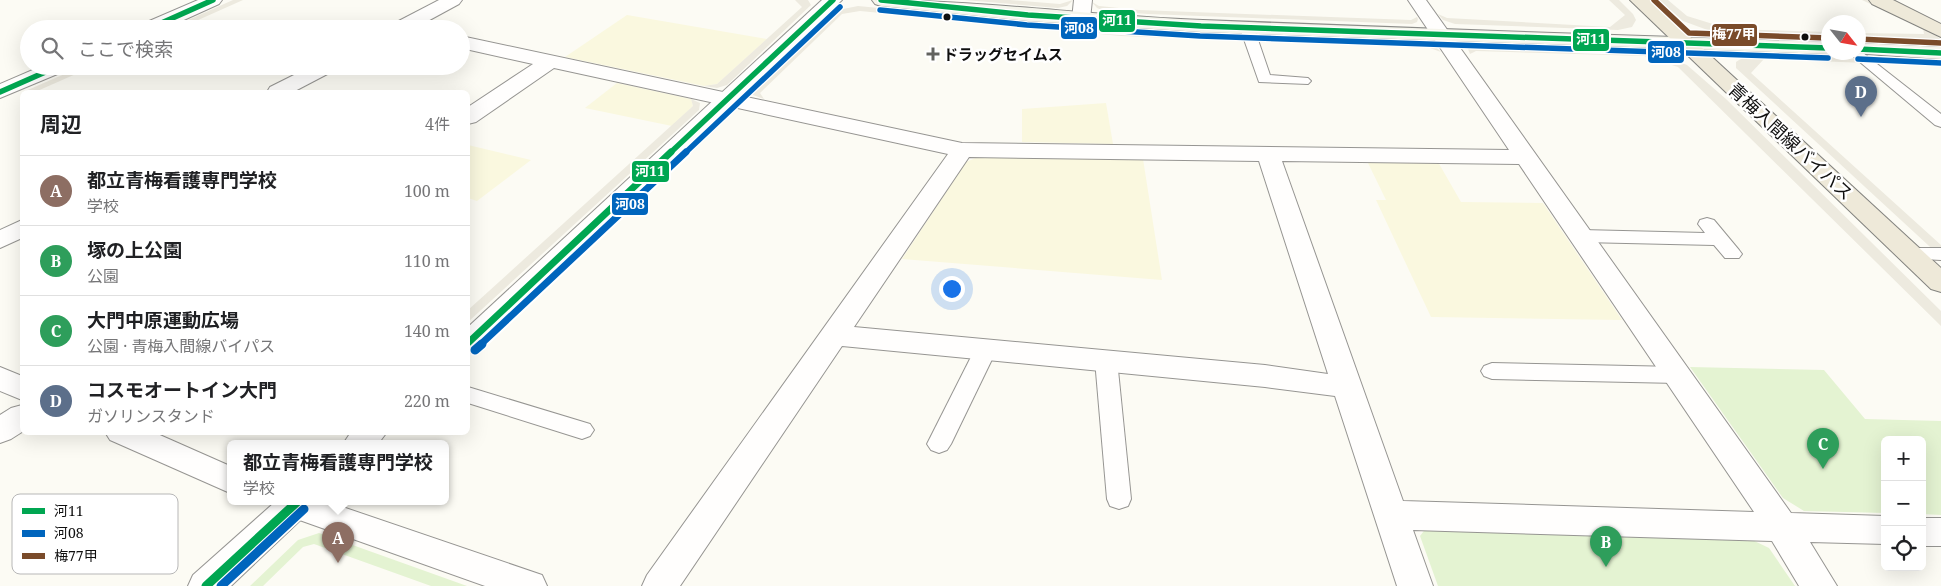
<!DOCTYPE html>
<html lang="ja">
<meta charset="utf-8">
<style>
:root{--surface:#fff;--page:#f6f6f6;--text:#202124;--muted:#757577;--line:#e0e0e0;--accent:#d93025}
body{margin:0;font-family:"Noto Serif","Noto Sans JP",serif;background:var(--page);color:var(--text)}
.controls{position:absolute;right:15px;bottom:15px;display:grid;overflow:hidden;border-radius:8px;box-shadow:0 5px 20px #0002}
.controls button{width:45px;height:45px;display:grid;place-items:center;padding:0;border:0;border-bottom:1px solid var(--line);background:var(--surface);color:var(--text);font:25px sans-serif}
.compass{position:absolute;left:1821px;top:15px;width:45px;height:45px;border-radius:50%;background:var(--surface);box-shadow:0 5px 20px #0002;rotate:121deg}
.you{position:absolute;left:951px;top:288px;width:18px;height:18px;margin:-12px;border:4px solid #fff;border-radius:50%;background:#1a73e8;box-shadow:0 0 0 8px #1a73e833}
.badge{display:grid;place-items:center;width:32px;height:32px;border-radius:50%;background:var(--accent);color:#fff;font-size:16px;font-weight:700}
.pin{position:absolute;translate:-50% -41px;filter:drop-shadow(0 1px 2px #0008)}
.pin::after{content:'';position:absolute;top:26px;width:18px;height:15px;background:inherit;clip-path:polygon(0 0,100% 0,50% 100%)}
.popup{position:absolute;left:227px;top:440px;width:222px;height:65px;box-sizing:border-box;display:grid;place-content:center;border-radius:8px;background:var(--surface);filter:drop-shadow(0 1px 4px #0005);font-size:16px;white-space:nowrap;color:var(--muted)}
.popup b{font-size:19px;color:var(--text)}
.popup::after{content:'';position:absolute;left:50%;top:100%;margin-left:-10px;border:10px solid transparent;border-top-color:var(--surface)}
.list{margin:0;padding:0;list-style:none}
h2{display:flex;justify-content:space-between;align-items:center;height:65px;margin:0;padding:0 20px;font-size:21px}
h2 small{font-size:16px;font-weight:400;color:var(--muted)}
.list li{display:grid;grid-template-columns:32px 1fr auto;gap:15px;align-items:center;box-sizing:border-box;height:70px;padding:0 20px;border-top:1px solid var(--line)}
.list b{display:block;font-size:19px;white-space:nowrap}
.list p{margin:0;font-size:16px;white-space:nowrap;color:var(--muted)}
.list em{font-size:16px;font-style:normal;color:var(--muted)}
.icon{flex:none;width:28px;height:28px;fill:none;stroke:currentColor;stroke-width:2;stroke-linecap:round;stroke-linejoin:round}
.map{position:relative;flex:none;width:1941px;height:586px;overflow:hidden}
.search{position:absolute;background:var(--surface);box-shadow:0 5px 20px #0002;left:20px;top:20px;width:450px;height:55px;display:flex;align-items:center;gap:12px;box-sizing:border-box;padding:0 18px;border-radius:28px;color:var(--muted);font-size:19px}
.panel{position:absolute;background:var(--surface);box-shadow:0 5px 20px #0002;left:20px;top:90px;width:450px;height:345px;border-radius:8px}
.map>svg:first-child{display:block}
.farmland{fill:#faf8df}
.green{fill:#e4f3d2}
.plaza{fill:#edeadf}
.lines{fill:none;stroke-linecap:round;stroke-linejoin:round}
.service-casing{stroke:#969592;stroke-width:2}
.minor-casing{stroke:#969592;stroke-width:2}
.tertiary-casing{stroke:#969592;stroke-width:2}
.secondary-casing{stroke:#8c8c89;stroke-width:2}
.primary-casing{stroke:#83837f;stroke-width:2}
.service{fill:#fffefd;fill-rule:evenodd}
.minor{fill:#fffefd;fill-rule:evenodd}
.tertiary{fill:#fffefd;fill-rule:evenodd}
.secondary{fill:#f5f5eb;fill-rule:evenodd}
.primary{fill:#eee9d9;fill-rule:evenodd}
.bus-1-far2-casing{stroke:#fff;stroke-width:8}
.bus-1-far1-casing{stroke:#fff;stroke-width:11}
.bus-1-casing{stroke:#fff;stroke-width:12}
.bus-2-far2-casing{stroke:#fff;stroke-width:8}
.bus-2-far1-casing{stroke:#fff;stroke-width:11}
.bus-2-casing{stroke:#fff;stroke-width:12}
.bus-3-casing{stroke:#fff;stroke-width:8}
.bus-1-far2{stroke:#00a651;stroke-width:5.5}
.bus-1-far1{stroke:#00a651;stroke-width:7}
.bus-1{stroke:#00a651;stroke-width:9}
.bus-2-far2{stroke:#0065bd;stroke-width:5.5}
.bus-2-far1{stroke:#0065bd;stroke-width:7}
.bus-2{stroke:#0065bd;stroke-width:9}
.bus-3{stroke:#7a4b2a;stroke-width:5.5}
.bus-dot{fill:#0f0f0f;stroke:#fff;stroke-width:2}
.poi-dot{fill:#62625f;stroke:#fff;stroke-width:2}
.labels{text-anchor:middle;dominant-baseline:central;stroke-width:5;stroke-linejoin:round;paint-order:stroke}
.far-poi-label{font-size:15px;font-weight:bold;fill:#0f0f0f;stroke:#fff;text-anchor:start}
.street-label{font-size:18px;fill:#0f0f0f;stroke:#fff}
.key{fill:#fff;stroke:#b7b7b7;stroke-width:1}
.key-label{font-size:14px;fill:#0f0f0f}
.line-badge{stroke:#fff;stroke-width:2}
.badge-label{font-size:14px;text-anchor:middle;font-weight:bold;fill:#fff}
</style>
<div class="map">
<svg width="1941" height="586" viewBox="0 0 1941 586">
<rect width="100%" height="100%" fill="#fcfbf4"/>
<g class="farmland">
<path d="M627 15 767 39 717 84 704 86 565 57Z"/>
<path d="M617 83 691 99 693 106 672 126 585 108Z"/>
<path d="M1106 103 1113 144 1022 142V109Z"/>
<path d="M468 145 531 160 477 201 468 198Z"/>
<path d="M978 157 1143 159 1162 280 902 259 966 162Z"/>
<path d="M1367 161 1438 162 1461 202 1543 203 1622 320 1431 317 1376 200H1386Z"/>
</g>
<g class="green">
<path d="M1690 367 1824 370 1865 419 1941 421V515L1922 514V440H1885V513L1804 511 1783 498Z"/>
<path d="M1427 527 1746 537 1769 548 1795 586H1438L1420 536Z"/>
<path d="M319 533 467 586H431L314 544 303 547 263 586H250L298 540Z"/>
</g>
<g class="plaza">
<path d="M233 0H243L178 29H168Z"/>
<path d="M795 0H808L811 5 727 85 717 88 704 86 717 84 802 7Z"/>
<path d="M964 0H1010L1060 4 1073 0 1067 6 1058 8Z"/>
<path d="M1609 0H1619L1633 14 1636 20 1632 27 1618 30 1455 24 1443 20 1438 14 1447 18 1610 27 1625 15Z"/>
<path d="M1659 0H1668L1687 16 1729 29 1828 32V39L1732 35 1713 32 1683 21Z"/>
<path d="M1862 0H1868L1930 30 1940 39 1934 42 1859 40V33L1924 34 1923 29Z"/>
<path d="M1092 2 1099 6 1139 10 1411 20 1417 17 1418 19 1417 22 1412 24 1148 14 1104 11 1097 8Z"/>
<path d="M858 6 1117 31 1425 43 1436 47 1441 52 1430 48 1121 36 860 11 842 14 760 93 764 99 753 95V90L832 15 843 9Z"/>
<path d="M1470 46 1640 51 1667 57 1687 65 1726 99 1941 311V326L1678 67 1644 56 1476 51 1470 54 1468 49Z"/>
<path d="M1765 55 1941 62V66L1764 59 1751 73 1941 245V257L1736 68V62L1739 60 1747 56Z"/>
<path d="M83 66H94L35 92H23Z"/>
<path d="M691 99 700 103 699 110 468 322V310L693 106Z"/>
</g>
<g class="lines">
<defs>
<g id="service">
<path d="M1247 24 1254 28 1270 75 1308 78 1311 81 1308 84 1259 82 1240 28Z"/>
<path d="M1858 49 1941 114V127L1935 125 1848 52H1858Z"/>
<path d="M1707 218 1714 220 1739 250 1742 254 1739 258H1725L1714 245 1582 242 1575 240 1573 236 1575 232 1582 230 1705 233 1698 224 1700 220Z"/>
<path d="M1910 248H1941V260L1903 258 1900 254 1903 250Z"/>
<path d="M986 342 994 344 997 349 951 444 947 450 939 453 931 450 927 444 975 349 978 344Z"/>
<path d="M1106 353 1114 355 1117 360 1131 499 1128 506 1119 509 1110 506 1107 499 1095 360 1098 355Z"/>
<path d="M1492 363 1678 367 1686 370 1689 375 1686 380 1678 383 1492 379 1484 376 1481 371 1484 366Z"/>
<path d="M468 387 590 424 594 430 590 436 582 439 468 403Z"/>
</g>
<g id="minor">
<path d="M439 0H462L459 4 413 29H389L391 25Z"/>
<path d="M1074 0H1092L1090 19 1088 23H1074L1072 19Z"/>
<path d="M1408 0H1426L1791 513 1885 516V544L1810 542 1837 586H1799L1772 541 1413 530 1433 586H1397L1335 396 1265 387 842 346 680 586H642L647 575 948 154 554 68 476 122 468 124V107L533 64 461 48V36L962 143 1509 150ZM969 157 1259 161 1328 374 1265 365 854 327ZM1282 161 1519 164 1754 512 1403 501Z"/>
<path d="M312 66H338L335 70 293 92H267L270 87Z"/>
<path d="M22 220V238L0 248V230Z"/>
<path d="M0 367 22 376V400L0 391Z"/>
<path d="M22 405V432L11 439 0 443V415L11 408Z"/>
<path d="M105 432H153L230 466V493L110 440Z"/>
<path d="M272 502H328L542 575 547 586H485L277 512Z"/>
<rect x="1922" y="518" width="19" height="28"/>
</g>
<g id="tertiary">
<path d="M198 0H222L219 4 164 29H138L140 25Z"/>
<path d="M822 0H842L478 350 468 353V327Z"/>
<path d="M42 66H70L67 70 0 98V84Z"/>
<path d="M351 432H387L378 444H343Z"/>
<path d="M275 502H314L309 512 231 586H188L193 575Z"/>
</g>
<g id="secondary">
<path d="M872 0C982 0 1092 16 1203 20 1411 29 1620 35 1828 42V52H1834L1828 54 1201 32 1028 21 881 6 875 4Z"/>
<path d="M1858 43 1941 47V59L1851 53 1858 52Z"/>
</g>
<g id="primary">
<path d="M1630 0H1650L1941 268V292L1931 289Z"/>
<path d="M1869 0H1893L1941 24V37L1872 4Z"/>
</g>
</defs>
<use href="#service" class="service-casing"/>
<use href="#minor" class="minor-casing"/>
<use href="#tertiary" class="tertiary-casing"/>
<use href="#secondary" class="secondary-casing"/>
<use href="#primary" class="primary-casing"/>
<use href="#service" class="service"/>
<use href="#minor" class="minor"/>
<use href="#tertiary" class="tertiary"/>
<use href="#secondary" class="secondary"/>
<use href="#primary" class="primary"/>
<defs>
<g id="bus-1-far2">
<path d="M881 0 1028 15 1201 26 1828 48"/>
<path d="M148 29 213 0"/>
<path d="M1858 49 1941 53"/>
<path d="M0 92 59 66"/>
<path d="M670 153 833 0"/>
</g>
<path id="bus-1-far1" d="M468 343 671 152"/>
<path id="bus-1" d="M206 586 297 502"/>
<g id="bus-2-far2">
<path d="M880 10 1027 25 1200 36 1828 58"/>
<path d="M1858 59 1941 63"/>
<path d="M685 153 840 7"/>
</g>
<path id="bus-2-far1" d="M480 345 686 152"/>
<g id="bus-2">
<path d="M475 350 482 344"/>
<path d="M221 586 304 509"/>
</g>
<g id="bus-3">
<path d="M1654 0 1689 33 1828 38"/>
<path d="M1858 39 1941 43"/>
</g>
</defs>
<use href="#bus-1-far2" class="bus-1-far2-casing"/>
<use href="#bus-1-far1" class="bus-1-far1-casing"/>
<use href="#bus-1" class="bus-1-casing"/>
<use href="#bus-2-far2" class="bus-2-far2-casing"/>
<use href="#bus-2-far1" class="bus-2-far1-casing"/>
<use href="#bus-2" class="bus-2-casing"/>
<use href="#bus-3" class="bus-3-casing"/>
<use href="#bus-1-far2" class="bus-1-far2"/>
<use href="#bus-1-far1" class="bus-1-far1"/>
<use href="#bus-1" class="bus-1"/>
<use href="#bus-2-far2" class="bus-2-far2"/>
<use href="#bus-2-far1" class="bus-2-far1"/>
<use href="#bus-2" class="bus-2"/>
<use href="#bus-3" class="bus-3"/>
</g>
<g class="bus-dot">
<circle cx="947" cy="17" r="4.5"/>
<circle cx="1805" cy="37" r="4.5"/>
</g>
<path class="poi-dot" d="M930.5 46.5h5v5h5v5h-5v5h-5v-5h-5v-5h5z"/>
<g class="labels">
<g class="far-poi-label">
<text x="943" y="54">ドラッグセイムス</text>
</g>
<g class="street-label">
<text transform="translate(1791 141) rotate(43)">青梅入間線バイパス</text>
</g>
</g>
<rect x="12" y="494" width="166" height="80" rx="8" class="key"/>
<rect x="22" y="508" width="23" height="6" fill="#00a651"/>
<rect x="22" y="530" width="23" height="7" fill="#0065bd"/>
<rect x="22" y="553" width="23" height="6" fill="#7a4b2a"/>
<g class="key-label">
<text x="54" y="516">河11</text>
<text x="54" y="538">河08</text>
<text x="54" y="561">梅77甲</text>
</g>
<g class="line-badge">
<rect x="1098" y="9" width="38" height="24" rx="5" fill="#00a651"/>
<rect x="1060" y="16" width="38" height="24" rx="5" fill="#0065bd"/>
<rect x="1711" y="23" width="47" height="24" rx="5" fill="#7a4b2a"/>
<rect x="1572" y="28" width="38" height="24" rx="5" fill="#00a651"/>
<rect x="1647" y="40" width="38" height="24" rx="5" fill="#0065bd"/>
<rect x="631" y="160" width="39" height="23" rx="5" fill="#00a651"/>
<rect x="611" y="192" width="38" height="24" rx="5" fill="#0065bd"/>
</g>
<g class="badge-label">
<text x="1117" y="25">河11</text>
<text x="1079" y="33">河08</text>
<text x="1734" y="39">梅77甲</text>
<text x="1591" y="44">河11</text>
<text x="1666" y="57">河08</text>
<text x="650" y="176">河11</text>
<text x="630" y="209">河08</text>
</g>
</svg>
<div class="controls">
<button>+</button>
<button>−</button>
<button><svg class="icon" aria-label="locate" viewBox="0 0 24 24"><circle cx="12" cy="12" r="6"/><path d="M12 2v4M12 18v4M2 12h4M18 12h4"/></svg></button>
</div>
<svg class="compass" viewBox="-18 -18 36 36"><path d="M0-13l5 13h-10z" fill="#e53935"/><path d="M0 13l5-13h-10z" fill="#757577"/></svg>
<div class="you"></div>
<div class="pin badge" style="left:338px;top:563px;background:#8d6e63">A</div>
<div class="popup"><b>都立青梅看護専門学校</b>学校</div>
<div class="pin badge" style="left:1606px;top:567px;background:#2e9e5b">B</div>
<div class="pin badge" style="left:1823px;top:469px;background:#2e9e5b">C</div>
<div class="pin badge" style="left:1861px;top:117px;background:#5c6f8a">D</div>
<div class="search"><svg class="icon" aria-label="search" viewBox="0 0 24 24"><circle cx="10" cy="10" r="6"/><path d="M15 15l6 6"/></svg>ここで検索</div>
<section class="panel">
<h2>周辺<small>4件</small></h2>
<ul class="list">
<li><span class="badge" style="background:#8d6e63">A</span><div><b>都立青梅看護専門学校</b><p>学校</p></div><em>100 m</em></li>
<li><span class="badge" style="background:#2e9e5b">B</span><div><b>塚の上公園</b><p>公園</p></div><em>110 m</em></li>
<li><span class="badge" style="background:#2e9e5b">C</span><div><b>大門中原運動広場</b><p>公園 · 青梅入間線バイパス</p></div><em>140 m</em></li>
<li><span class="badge" style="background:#5c6f8a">D</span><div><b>コスモオートイン大門</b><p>ガソリンスタンド</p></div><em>220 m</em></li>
</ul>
</section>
</div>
